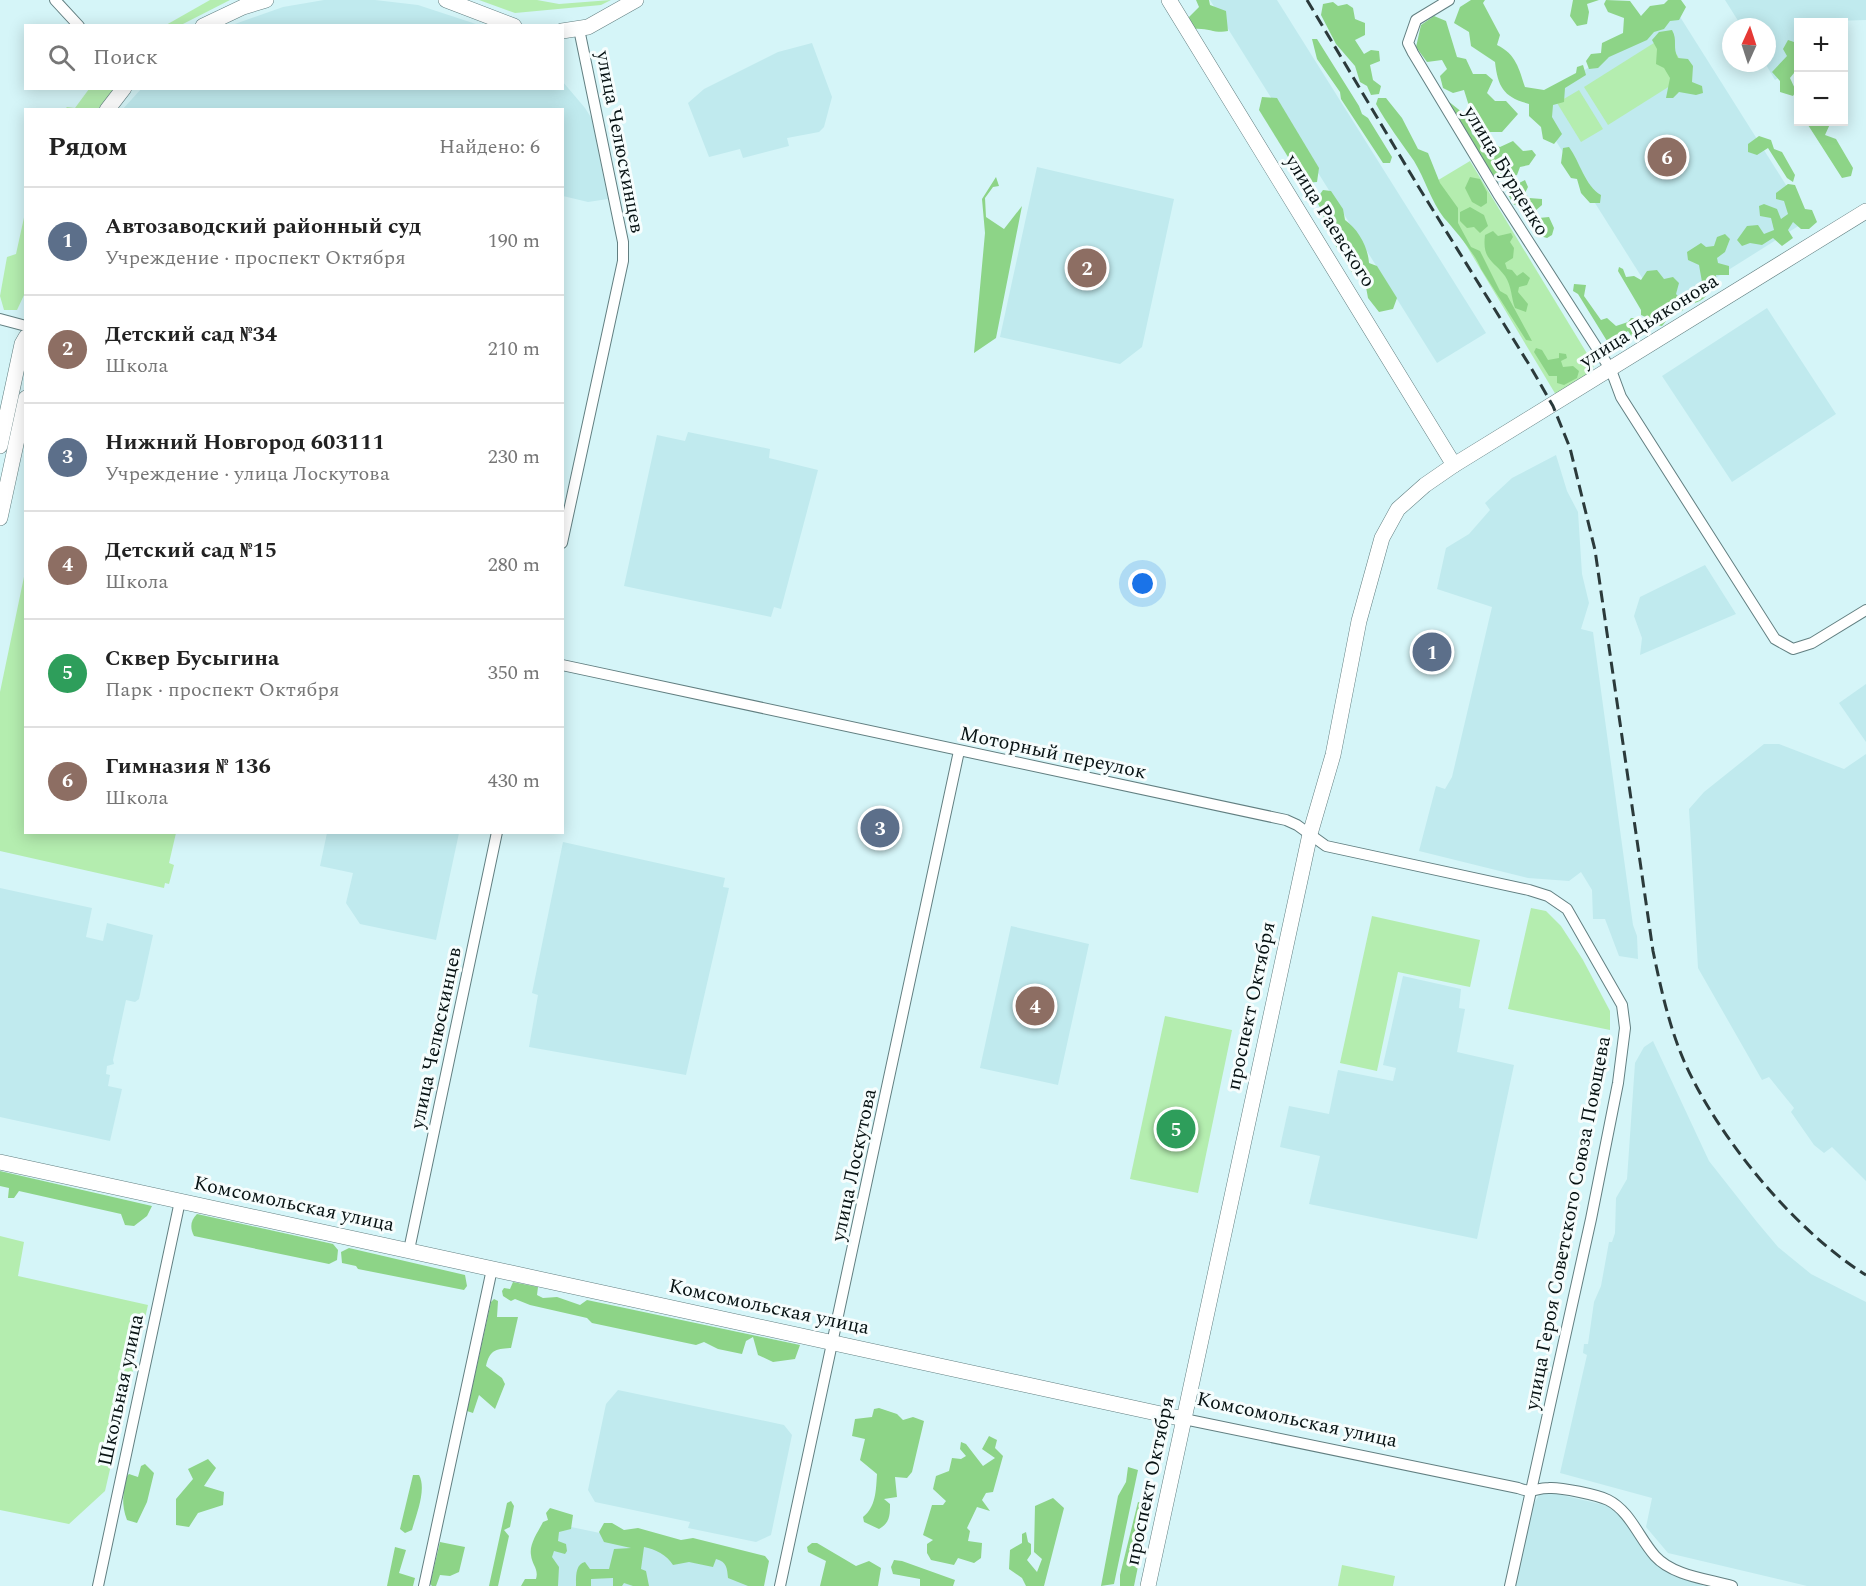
<!DOCTYPE html>
<html lang="ru">
<meta charset="utf-8">
<style>
:root{--surface:#fff;--page:#f6f6f6;--text:#222;--muted:#767676;--line:#e0e0e0;--accent:#b45309}
body{margin:0;font-family:Spectral,serif;background:var(--page);color:var(--text)}
.controls{position:absolute;right:18px;top:18px;display:grid;overflow:hidden;border-radius:0px;box-shadow:0 3px 15px #0003}
.controls button{width:54px;height:54px;display:grid;place-items:center;padding:0;border:0;border-bottom:2px solid var(--line);background:var(--surface);color:var(--text);font:30px sans-serif}
.compass{position:absolute;left:1722px;top:18px;width:54px;height:54px;border-radius:50%;background:var(--surface);box-shadow:0 3px 15px #0003;rotate:3deg}
.you{position:absolute;left:1143px;top:584px;width:21px;height:21px;margin:-15px;border:4px solid #fff;border-radius:50%;background:#1a73e8;box-shadow:0 0 0 9px #1a73e833}
.badge{display:grid;place-items:center;width:39px;height:39px;border-radius:50%;background:var(--accent);color:#fff;font-size:20px;font-weight:700}
.pin{position:absolute;translate:-50% -50%;border:3px solid #fff;box-shadow:0 2px 6px #0006}
.list{margin:0;padding:0;list-style:none}
h2{display:flex;justify-content:space-between;align-items:center;height:78px;margin:0;padding:0 24px;font-size:26px}
h2 small{font-size:20px;font-weight:400;color:var(--muted)}
.list li{display:grid;grid-template-columns:39px 1fr auto;gap:18px;align-items:center;box-sizing:border-box;height:108px;padding:0 24px;border-top:2px solid var(--line)}
.list b{display:block;font-size:22px;white-space:nowrap}
.list p{margin:0;font-size:20px;white-space:nowrap;color:var(--muted)}
.list em{font-size:20px;font-style:normal;color:var(--muted)}
.icon{flex:none;width:33px;height:33px;fill:none;stroke:currentColor;stroke-width:2;stroke-linecap:round;stroke-linejoin:round}
.map{position:relative;flex:none;width:1866px;height:1586px;overflow:hidden}
.search{position:absolute;background:var(--surface);box-shadow:0 3px 15px #0003;left:24px;top:24px;width:540px;height:66px;display:flex;align-items:center;gap:15px;box-sizing:border-box;padding:0 21px;border-radius:0px;color:var(--muted);font-size:22px}
.panel{position:absolute;background:var(--surface);box-shadow:0 3px 15px #0003;left:24px;top:108px;width:540px;height:726px;border-radius:0px}
.map>svg:first-child{display:block}
.built{fill:#c0eaee}
.green{fill:#b4edaf}
.forest{fill:#8dd487}
.lines{fill:none;stroke-linecap:round;stroke-linejoin:round}
.street-casing{stroke:#627f81;stroke-width:12}
.secondary-casing{stroke:#627f81;stroke-width:16}
.street{stroke:#fff;stroke-width:10}
.secondary{stroke:#fff;stroke-width:15}
.rail{stroke:#2b3a3b;stroke-width:3;stroke-dasharray:12 6;stroke-linecap:butt}
.labels{text-anchor:middle;dominant-baseline:central;stroke-width:6;stroke-linejoin:round;paint-order:stroke}
.street-label{font-size:20px;fill:#071213;stroke:#f6fdfd}
</style>
<div class="map">
<svg width="1866" height="1586" viewBox="0 0 1866 1586">
<rect width="100%" height="100%" fill="#d5f5f8"/>
<g class="built">
<path d="M324 0H375L418 5 479 25H232L283 7Z"/>
<path d="M1210 0H1277L1486 333 1437 363Z"/>
<path d="M1725 0H1866V20L1798 22V65L1775 80 1765 63H1767V27H1742Z"/>
<path d="M1677 12 1808 220 1663 311 1532 103Z"/>
<path d="M812 43 832 97 824 127 819 132 787 138 789 146 743 158 740 149 709 157 688 103 704 89 778 52Z"/>
<path d="M563 82 585 108 592 119 608 199 588 202 563 196 562 110H122L141 89 562 88Z"/>
<path d="M1037 167 1174 199 1142 347 1120 364 1000 337Z"/>
<path d="M1767 308 1836 414 1732 482 1662 376Z"/>
<path d="M688 432 770 449 769 458 818 470 781 609 774 607 771 617 624 586 657 435 685 441Z"/>
<path d="M1556 455 1567 491 1578 512 1582 574 1589 603 1581 629 1593 632 1633 925 1637 936 1638 959 1619 956 1605 919H1593L1592 890 1581 872 1569 881 1528 878 1419 851 1436 786 1445 789 1452 777 1492 607 1437 589 1446 548 1469 534 1490 510 1485 503 1512 478Z"/>
<path d="M1705 565 1736 614 1640 655 1642 638 1634 616 1640 597Z"/>
<path d="M1866 684V742L1839 703Z"/>
<path d="M1764 744H1779L1844 769 1866 754V1181L1832 1147 1824 1153 1814 1145 1791 1112 1794 1108 1769 1077 1762 1080 1698 968 1689 809 1704 792Z"/>
<path d="M327 833H459L436 940 360 924 346 903 353 873 320 866Z"/>
<path d="M563 842 725 878 723 887 729 888 686 1075 529 1047 538 995 532 993Z"/>
<path d="M0 888 92 908 86 937 103 941 107 923 153 935 139 999 135 1002 126 1000 113 1060 114 1064 107 1066 106 1074 110 1075 108 1086 122 1089 110 1141 0 1117Z"/>
<path d="M1011 926 1089 944 1058 1085 980 1068Z"/>
<path d="M1403 976 1461 989 1459 1008 1465 1009 1457 1052 1514 1065 1477 1239 1309 1204 1320 1156 1280 1147 1289 1106 1329 1114 1338 1070 1393 1081 1396 1068 1383 1065Z"/>
<path d="M1653 1041 1709 1161 1757 1222 1778 1247 1811 1274 1866 1302V1586H1807L1668 1553 1646 1527 1652 1498 1560 1473 1587 1355 1583 1353 1584 1344H1588L1594 1302 1601 1286 1609 1242H1612L1615 1233 1616 1198 1627 1179 1635 1063 1644 1047Z"/>
<path d="M618 1390 784 1425 792 1435 771 1535 756 1542 688 1528 690 1522 595 1502 588 1490 606 1404Z"/>
<path d="M1549 1492 1613 1507 1672 1573 1704 1586H1515L1533 1505 1539 1495Z"/>
<path d="M552 1523 667 1547 766 1561 760 1586H538Z"/>
</g>
<g class="green">
<path d="M210 0H230L181 25H166Z"/>
<path d="M479 0H537L559 4 611 0 601 5 515 13Z"/>
<path d="M1665 36 1689 74 1608 125 1584 87Z"/>
<path d="M89 89H114L98 109H65L67 107 75 108Z"/>
<path d="M1579 90 1603 129 1581 142 1557 103Z"/>
<path d="M1470 161 1594 365 1592 371 1556 395 1430 185Z"/>
<path d="M25 213V293L17 310H4L0 296 7 257 16 254Z"/>
<path d="M25 572 26 832 176 833 169 863 174 865 169 884 165 883 164 888 0 851V692Z"/>
<path d="M1531 908 1546 911 1561 926 1583 960 1610 1011V1030L1508 1009Z"/>
<path d="M1372 916 1480 940 1470 987 1398 972 1377 1071 1340 1063Z"/>
<path d="M1165 1016 1232 1030 1198 1193 1130 1179Z"/>
<path d="M0 1236 24 1242 18 1276 148 1305 105 1491 69 1524 0 1510Z"/>
<path d="M1342 1565 1395 1576 1393 1586H1338Z"/>
</g>
<g class="forest">
<path d="M1196 0H1209L1210 5 1226 11 1228 31C1215 34 1208 27 1192 29L1189 17 1199 7Z"/>
<path d="M1471 0H1485L1483 3 1500 35 1497 45C1516 54 1519 69 1525 87L1544 90 1576 73 1577 67 1583 65 1586 75 1565 88 1564 102 1553 105 1552 117 1562 134 1554 144 1543 139 1541 127 1529 116V104C1504 97 1498 88 1495 62L1471 46 1469 32 1454 23 1460 7Z"/>
<path d="M1573 0H1599L1587 4 1589 12 1587 24 1577 26 1570 16Z"/>
<path d="M1606 0 1630 1 1641 16 1650 6 1664 4 1668 0H1681L1686 7 1679 20 1670 21 1664 29 1654 32 1647 40 1609 57 1598 68 1589 69 1586 61 1591 54 1601 53 1602 43 1623 33 1624 18 1608 12 1604 4Z"/>
<path d="M1333 2 1338 6 1347 4 1353 8 1355 19 1365 23V35L1355 40 1364 54 1371 50 1379 51 1380 61 1370 65 1373 80 1381 86 1379 94 1371 95 1367 86 1360 82 1355 66 1336 44 1321 15 1323 4Z"/>
<path d="M1434 16 1446 21 1457 57 1466 59 1473 74H1486L1493 80 1487 93 1495 101H1506L1518 114 1502 132H1487L1473 119 1464 90 1453 93 1443 88 1440 76 1447 69 1442 60 1427 62 1416 47 1421 25Z"/>
<path d="M1672 30C1678 40 1672 48 1678 58L1688 59 1693 66 1692 82 1702 86 1703 93 1696 95 1679 92 1673 98H1666L1670 78 1664 68 1656 64 1657 49 1652 40 1659 32Z"/>
<path d="M1312 39H1317L1359 106 1362 114 1368 118 1392 157 1390 163H1383L1341 99 1340 92 1317 59Z"/>
<path d="M1788 40 1797 43 1798 68 1790 78 1796 91 1793 96 1780 92V81L1772 72 1787 56 1783 49Z"/>
<path d="M1262 97 1277 98 1319 168 1317 182 1304 183 1259 110Z"/>
<path d="M1378 98H1386L1402 118 1418 149 1428 153 1440 183 1458 208V223L1471 247 1480 251 1500 291 1507 295 1532 341 1526 340 1481 269C1476 255 1455 230 1444 218 1431 201 1425 179 1414 161 1401 142 1387 124 1376 104Z"/>
<path d="M1448 101 1468 117 1472 134 1484 145 1491 142 1500 147 1513 141 1523 151 1532 150 1536 155 1529 165 1520 167 1517 175 1499 180 1488 174Z"/>
<path d="M1808 122H1839L1830 124 1825 135 1836 139 1853 168 1851 176 1842 178 1808 125Z"/>
<path d="M1759 136 1771 140 1774 149 1782 152 1795 175 1793 182 1787 178 1768 148 1757 155 1748 152V144Z"/>
<path d="M1569 147C1580 162 1585 186 1601 195L1600 203H1590L1581 193 1577 179 1571 178 1561 163 1563 148Z"/>
<path d="M996 177 999 186 993 187 985 198 986 217 1004 229 1022 206 996 338 974 353 985 233 982 199Z"/>
<path d="M1470 177 1480 179 1487 192V203L1481 207 1472 202 1465 188Z"/>
<path d="M1525 180 1528 187 1525 193 1529 198 1542 199V205L1535 211 1539 218 1549 217 1554 228 1552 235 1547 238 1540 236 1523 208 1513 204 1508 194 1515 185Z"/>
<path d="M1788 184 1795 185 1805 209 1812 210 1817 222 1809 229H1801L1793 222 1788 230 1793 238 1782 246 1773 238 1762 245 1750 243 1742 246 1737 240 1747 226 1758 225 1764 234 1774 230 1771 218 1760 216 1759 206 1764 204 1777 209 1781 219 1788 214 1784 201 1776 199V193Z"/>
<path d="M1323 190 1331 191 1343 209 1345 220C1358 229 1368 247 1369 263L1377 266 1397 298 1393 309 1379 312 1368 298 1364 276 1353 274 1325 228 1323 213 1316 200Z"/>
<path d="M1470 207 1484 215 1488 226 1480 233 1474 227 1467 228 1460 221V212Z"/>
<path d="M1493 231 1498 236 1511 233 1513 237 1510 242 1514 248 1513 258 1505 263 1507 269 1512 270 1517 276 1523 272 1530 278 1527 285 1519 287 1518 292 1528 304 1526 312 1515 308C1511 297 1512 287 1505 276 1493 260 1482 260 1485 235Z"/>
<path d="M1725 234 1730 239 1725 252 1717 258 1718 263 1729 266V275H1716L1717 287 1709 291 1702 282 1699 265 1688 260 1687 252 1701 243 1706 247 1714 246 1717 237Z"/>
<path d="M1619 267 1623 269 1626 277 1634 276 1641 280 1647 271 1657 270 1664 279 1673 277 1679 283 1676 294 1684 303 1689 296 1695 297 1699 291 1706 296C1700 304 1688 302 1682 311L1675 312 1670 305 1666 308V321L1662 326 1655 325 1652 320 1641 315V310L1618 271Z"/>
<path d="M1574 284 1586 285 1584 296 1601 320 1607 318 1616 326 1628 322 1631 318H1637L1640 323 1636 330 1640 333V338L1634 340 1628 331 1619 337 1625 342V347L1620 349 1614 340 1607 341 1578 294 1573 291Z"/>
<path d="M1536 348 1542 350 1548 360 1559 358V353L1566 354 1567 358 1561 361 1563 367 1573 366 1579 371 1577 378 1564 385 1557 383V376H1549L1534 352Z"/>
<path d="M0 1171 152 1206 147 1216 134 1226 125 1225 121 1214 19 1191 14 1198H8L9 1188 0 1186Z"/>
<path d="M197 1214 333 1244 338 1250 337 1260 329 1264 194 1236C190 1228 190 1221 197 1214Z"/>
<path d="M349 1248 465 1275 467 1286 464 1290 358 1269 356 1266 342 1263 341 1252Z"/>
<path d="M513 1282 538 1287 537 1295 543 1298 557 1297 580 1305 587 1300 800 1345 795 1359 773 1362 758 1355 753 1337 746 1341 742 1354 718 1349 704 1342 696 1345 592 1323 587 1318 530 1305 515 1299 511 1301 503 1296 502 1291 504 1288 510 1289Z"/>
<path d="M494 1299 498 1301 497 1317H518L511 1348C495 1349 490 1350 486 1366L502 1378 505 1384 495 1409 479 1395 473 1413 467 1411 491 1302Z"/>
<path d="M879 1408 897 1414 903 1420 913 1417 924 1421 912 1472 907 1478 895 1477 897 1497 884 1499 890 1504C890 1515 890 1523 879 1529L864 1522 863 1517C876 1507 876 1490 877 1474L860 1460 865 1439 852 1436 855 1419 872 1417 874 1409Z"/>
<path d="M989 1436 997 1440 995 1448 1003 1456 993 1492 986 1493 982 1500 990 1511 977 1507 967 1528 970 1531 968 1541 982 1543 981 1558 974 1563 958 1558 954 1565 931 1560 927 1553V1544L933 1540 923 1535 932 1505H943L946 1501 933 1489 936 1476 949 1471 952 1458 961 1459 966 1456 960 1449 961 1442 966 1444 983 1466 995 1458 982 1449Z"/>
<path d="M208 1459 216 1468 204 1486 224 1492 223 1505 198 1513 189 1527 176 1525V1499L193 1479 188 1469Z"/>
<path d="M145 1464 154 1473 147 1502 137 1523 127 1520C121 1504 123 1493 127 1476L129 1474 138 1477 141 1466Z"/>
<path d="M1128 1467 1138 1470 1114 1584 1101 1586 1118 1496 1126 1482Z"/>
<path d="M413 1475H419C427 1489 416 1515 412 1530L405 1533 400 1529Z"/>
<path d="M1053 1498 1064 1508 1044 1586H1026L1022 1578 1009 1569 1010 1550 1022 1543V1534L1026 1532 1028 1542 1031 1544V1554L1027 1560 1037 1572 1042 1559 1034 1552 1035 1506Z"/>
<path d="M511 1501 514 1506 510 1527 504 1530 509 1536 498 1586H489L507 1503Z"/>
<path d="M1138 1502 1142 1503 1148 1512 1138 1539 1143 1542 1134 1586H1120V1575Z"/>
<path d="M550 1508 573 1515 571 1529 559 1532 558 1541 566 1544 567 1551 565 1554 554 1551 552 1557 559 1567 558 1586H521L525 1579H536C539 1569 532 1565 531 1555 529 1544 538 1532 543 1522L548 1520 546 1513Z"/>
<path d="M604 1523H612L624 1530 638 1528 681 1540 693 1538 765 1556 769 1561 764 1586H748L728 1578C727 1568 727 1562 716 1559L713 1567 689 1562 673 1565C667 1555 655 1549 644 1547L641 1569 646 1571 649 1586H633L624 1583 622 1586H613V1578L591 1579V1586H576C576 1578 575 1564 585 1562L590 1569H609L614 1549 631 1548 604 1542 599 1532Z"/>
<path d="M440 1542 465 1547 459 1572 450 1576 440 1575 436 1586H432L430 1584Z"/>
<path d="M812 1543H817L856 1566 869 1561 881 1568 878 1586H820L826 1561 808 1552 807 1547Z"/>
<path d="M395 1547 406 1550 399 1573 415 1578 413 1586H387Z"/>
<path d="M894 1560 902 1561 955 1580 953 1586H920V1579L893 1574 891 1567Z"/>
</g>
<g class="lines">
<defs>
<g id="street">
<path d="M55 0 79 26"/>
<path d="M1449 0 1416 20 1408 43 1413 53 1498 194 1611 370 1621 397 1775 639 1793 649 1812 643 1866 610"/>
<path d="M0 319 26 326"/>
<path d="M562 543 623 261V242L579 29"/>
<path d="M562 665 1286 820 1297 825 1326 846 1529 890 1548 896 1567 909 1622 1005 1625 1028 1618 1083 1591 1219 1510 1586"/>
<path d="M409 1250 497 832"/>
<path d="M1184 1419 1518 1488C1533 1494 1534 1488 1549 1488 1560 1487 1598 1495 1608 1500 1630 1511 1639 1538 1655 1556 1673 1576 1708 1579 1732 1586"/>
<path d="M98 1586 180 1201"/>
<path d="M424 1586 492 1269"/>
<path d="M780 1586 959 751"/>
</g>
<g id="secondary">
<path d="M446 0 514 26"/>
<path d="M1169 0 1454 465"/>
<path d="M203 26 243 7 266 0"/>
<path d="M562 31 588 27 636 0"/>
<path d="M107 110 124 88"/>
<path d="M0 446 22 344 26 337"/>
<path d="M0 518 26 398"/>
<path d="M0 1162 1184 1419"/>
<path d="M1148 1586 1310 834 1333 755 1359 621 1382 538 1398 509 1425 485 1454 465 1866 211"/>
</g>
</defs>
<use href="#street" class="street-casing"/>
<use href="#secondary" class="secondary-casing"/>
<use href="#street" class="street"/>
<use href="#secondary" class="secondary"/>
<path class="rail" d="M1307 0 1418 186 1530 366 1553 406 1570 448 1595 550 1653 951C1661 989 1669 1026 1684 1061 1718 1138 1795 1231 1866 1275"/>
</g>
<g class="labels">
<g class="street-label">
<text transform="translate(620 142) rotate(79)">улица Челюскинцев</text>
<text transform="translate(1506 171) rotate(59)">улица Бурденко</text>
<text transform="translate(1330 221) rotate(58)">улица Раевского</text>
<text transform="translate(1649 321) rotate(-32)">улица Дьяконова</text>
<text transform="translate(1053 753) rotate(12)">Моторный переулок</text>
<text transform="translate(1251 1006) rotate(-78)">проспект Октября</text>
<text transform="translate(436 1038) rotate(-78)">улица Челюскинцев</text>
<text transform="translate(854 1165) rotate(-78)">улица Лоскутова</text>
<text transform="translate(294 1204) rotate(12)">Комсомольская улица</text>
<text transform="translate(1568 1223) rotate(-79)">улица Героя Советского Союза Поющева</text>
<text transform="translate(769 1307) rotate(12)">Комсомольская улица</text>
<text transform="translate(121 1390) rotate(-78)">Школьная улица</text>
<text transform="translate(1297 1420) rotate(12)">Комсомольская улица</text>
<text transform="translate(1150 1481) rotate(-78)">проспект Октября</text>
</g>
</g>
</svg>
<div class="controls">
<button>+</button>
<button>−</button>
</div>
<svg class="compass" viewBox="-18 -18 36 36"><path d="M0-13l5 13h-10z" fill="#e53935"/><path d="M0 13l5-13h-10z" fill="#767676"/></svg>
<div class="you"></div>
<div class="pin badge" style="left:1432px;top:652px;background:#5c6f8a">1</div>
<div class="pin badge" style="left:1087px;top:268px;background:#8d6e63">2</div>
<div class="pin badge" style="left:880px;top:828px;background:#5c6f8a">3</div>
<div class="pin badge" style="left:1035px;top:1006px;background:#8d6e63">4</div>
<div class="pin badge" style="left:1176px;top:1129px;background:#2e9e5b">5</div>
<div class="pin badge" style="left:1667px;top:157px;background:#8d6e63">6</div>
<div class="search"><svg class="icon" aria-label="search" viewBox="0 0 24 24"><circle cx="10" cy="10" r="6"/><path d="M15 15l6 6"/></svg>Поиск</div>
<section class="panel">
<h2>Рядом<small>Найдено: 6</small></h2>
<ul class="list">
<li><span class="badge" style="background:#5c6f8a">1</span><div><b>Автозаводский районный суд</b><p>Учреждение · проспект Октября</p></div><em>190 m</em></li>
<li><span class="badge" style="background:#8d6e63">2</span><div><b>Детский сад №34</b><p>Школа</p></div><em>210 m</em></li>
<li><span class="badge" style="background:#5c6f8a">3</span><div><b>Нижний Новгород 603111</b><p>Учреждение · улица Лоскутова</p></div><em>230 m</em></li>
<li><span class="badge" style="background:#8d6e63">4</span><div><b>Детский сад №15</b><p>Школа</p></div><em>280 m</em></li>
<li><span class="badge" style="background:#2e9e5b">5</span><div><b>Сквер Бусыгина</b><p>Парк · проспект Октября</p></div><em>350 m</em></li>
<li><span class="badge" style="background:#8d6e63">6</span><div><b>Гимназия № 136</b><p>Школа</p></div><em>430 m</em></li>
</ul>
</section>
</div>
